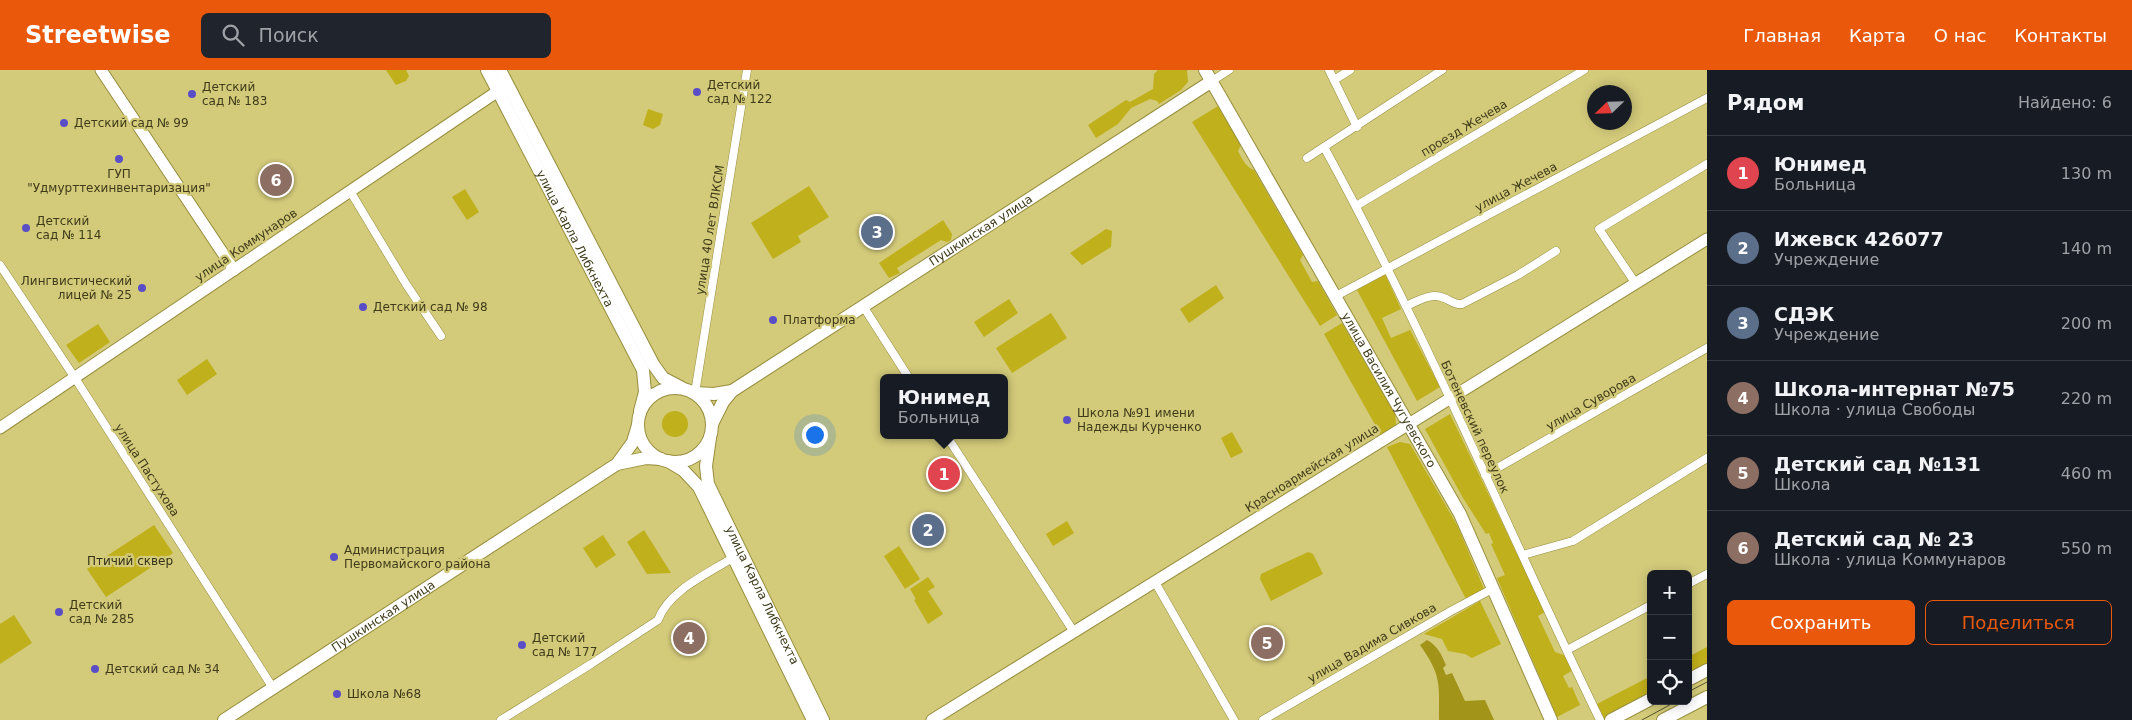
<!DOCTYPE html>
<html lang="ru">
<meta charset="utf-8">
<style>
:root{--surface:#171b24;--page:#20242c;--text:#f1f3f6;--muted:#9ea1a6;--line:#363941;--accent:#ea580c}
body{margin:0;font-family:"DejaVu Sans",sans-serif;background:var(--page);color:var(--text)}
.controls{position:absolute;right:15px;bottom:15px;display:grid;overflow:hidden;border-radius:8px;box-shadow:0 2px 12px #0003}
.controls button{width:45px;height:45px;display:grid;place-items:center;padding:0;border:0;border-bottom:1px solid var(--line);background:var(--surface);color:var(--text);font:25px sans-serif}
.compass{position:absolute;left:1587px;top:15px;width:45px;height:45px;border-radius:50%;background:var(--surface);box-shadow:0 2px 12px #0003;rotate:247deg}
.you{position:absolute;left:814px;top:364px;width:18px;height:18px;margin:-12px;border:4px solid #fff;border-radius:50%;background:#1a73e8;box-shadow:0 0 0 8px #1a73e833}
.badge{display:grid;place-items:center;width:32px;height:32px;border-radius:50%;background:var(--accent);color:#fff;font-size:16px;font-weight:700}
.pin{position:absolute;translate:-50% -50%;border:2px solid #fff;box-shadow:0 1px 5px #0006}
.popup{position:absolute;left:880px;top:304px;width:128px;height:65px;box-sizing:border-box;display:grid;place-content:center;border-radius:8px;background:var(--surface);filter:drop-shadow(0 1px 4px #0005);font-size:16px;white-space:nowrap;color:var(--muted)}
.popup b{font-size:19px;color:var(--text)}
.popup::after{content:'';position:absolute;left:50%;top:100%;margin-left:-10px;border:10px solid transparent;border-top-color:var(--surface)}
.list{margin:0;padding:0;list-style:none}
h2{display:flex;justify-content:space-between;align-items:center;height:65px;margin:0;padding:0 20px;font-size:21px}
h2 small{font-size:16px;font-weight:400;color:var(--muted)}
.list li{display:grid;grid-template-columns:32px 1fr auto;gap:15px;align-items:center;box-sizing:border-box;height:75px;padding:0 20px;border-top:1px solid var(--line)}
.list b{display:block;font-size:19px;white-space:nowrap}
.list p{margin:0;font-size:16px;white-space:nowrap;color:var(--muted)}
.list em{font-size:16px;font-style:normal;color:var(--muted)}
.actions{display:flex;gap:10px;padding:15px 20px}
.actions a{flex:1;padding:11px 0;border:1px solid var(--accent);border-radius:8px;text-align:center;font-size:18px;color:var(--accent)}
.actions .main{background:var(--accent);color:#fff}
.icon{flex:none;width:28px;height:28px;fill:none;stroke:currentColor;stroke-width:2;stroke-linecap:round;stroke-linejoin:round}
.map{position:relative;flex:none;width:1707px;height:650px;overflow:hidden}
header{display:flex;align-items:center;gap:30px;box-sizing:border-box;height:70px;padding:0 25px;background:var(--accent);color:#fff}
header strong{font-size:24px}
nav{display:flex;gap:28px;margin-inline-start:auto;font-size:18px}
.search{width:350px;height:45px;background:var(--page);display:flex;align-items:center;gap:12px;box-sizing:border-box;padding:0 18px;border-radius:8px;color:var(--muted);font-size:19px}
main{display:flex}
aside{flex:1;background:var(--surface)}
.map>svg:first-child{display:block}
.green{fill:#c0b01b}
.forest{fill:#a19418}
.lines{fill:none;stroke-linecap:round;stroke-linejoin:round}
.street-casing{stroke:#978e3e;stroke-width:9}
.secondary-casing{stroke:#978e3e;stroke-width:13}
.primary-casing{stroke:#978e3e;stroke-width:14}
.street{stroke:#fff;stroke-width:8}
.secondary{stroke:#fff;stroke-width:11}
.primary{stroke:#fff;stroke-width:12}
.tram{stroke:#5a562c;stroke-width:1}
.poi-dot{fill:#5a4ec6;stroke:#d3ca7a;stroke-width:2}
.labels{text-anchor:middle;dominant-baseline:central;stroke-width:4.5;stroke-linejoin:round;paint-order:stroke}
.poi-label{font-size:12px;fill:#3f3b1a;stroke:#d3ca7a;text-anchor:start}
.street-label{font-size:12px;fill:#3f3b1a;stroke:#d3ca7a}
.park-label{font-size:12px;fill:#343119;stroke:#d3ca7a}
</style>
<header>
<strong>Streetwise</strong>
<div class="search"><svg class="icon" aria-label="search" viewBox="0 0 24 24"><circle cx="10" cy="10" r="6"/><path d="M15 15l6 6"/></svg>Поиск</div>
<nav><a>Главная</a><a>Карта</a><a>О нас</a><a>Контакты</a></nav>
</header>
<main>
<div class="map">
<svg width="1707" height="650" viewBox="0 0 1707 650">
<rect width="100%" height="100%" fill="#d3ca7a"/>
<g class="green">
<path d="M386 0H406L409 6 406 11 396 15Z"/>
<path d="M1158 0H1187L1188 12 1181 20 1159 34 1157 31 1150 29 1131 38 1118 54 1096 68 1088 55 1126 30 1130 32 1153 19 1154 4Z"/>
<path d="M1218 36 1241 75 1238 81C1242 89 1246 97 1254 100L1303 185 1300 190 1312 212 1318 211 1337 245 1320 256 1192 52Z"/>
<path d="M648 39 663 44 660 55 653 59 643 55Z"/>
<path d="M809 116 829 147 798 166 801 172 773 189 751 153Z"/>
<path d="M465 119 479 142 467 150 452 127Z"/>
<path d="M943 150 952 164 951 170 947 172 941 170 897 198 900 203 889 208 879 193Z"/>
<path d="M1106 159 1112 161 1111 177 1082 195 1070 183Z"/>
<path d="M1385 204 1401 239 1382 248 1391 268 1410 260 1440 317 1417 331 1357 220Z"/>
<path d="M1216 215 1224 228 1189 253 1180 239Z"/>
<path d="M1009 229 1018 243 984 267 974 252Z"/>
<path d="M1051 243 1067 268 1012 303 996 278Z"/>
<path d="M1342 253 1395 344 1396 354 1391 362 1382 367 1324 264Z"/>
<path d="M98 254 110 272 79 293 66 275Z"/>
<path d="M207 289 217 304 187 325 177 310Z"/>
<circle cx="675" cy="354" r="13"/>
<path d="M1450 344 1545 542 1538 546 1555 582 1566 586 1573 600 1563 606 1569 618 1572 617 1580 635 1557 647 1497 508 1505 505 1491 474 1493 473 1489 463 1486 464 1463 428 1425 359Z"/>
<path d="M1232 362 1243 382 1231 388 1221 368Z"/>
<path d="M1400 372 1410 374 1457 455 1484 519 1466 529 1387 377Z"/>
<path d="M1067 451 1074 463 1053 476 1046 464Z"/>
<path d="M154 455 173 483 106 527 87 499Z"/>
<path d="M644 460 671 503 647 504 627 472Z"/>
<path d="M603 465 616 485 596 498 583 478Z"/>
<path d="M899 476 920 509 905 519 884 486Z"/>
<path d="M1308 482 1313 484 1323 504 1271 531 1260 509 1261 504Z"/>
<path d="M928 507 935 517 928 521 943 544 928 554 914 530 916 529 910 519Z"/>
<path d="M1480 531 1501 574 1472 588 1465 584 1448 581 1442 569 1424 564Z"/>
<path d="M14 545 32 573 0 594V554Z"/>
<path d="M1707 577V594L1688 604V587Z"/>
<path d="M1651 606V623L1602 649 1595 635Z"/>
</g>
<path class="forest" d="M1427 570C1438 576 1441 584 1446 595L1443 598 1446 605 1452 603 1465 631 1485 630 1494 650H1439C1439 614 1442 606 1420 575Z"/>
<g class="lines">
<defs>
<g id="street">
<path d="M1329 0 1357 57"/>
<path d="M1334 10 1350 0"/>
<path d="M1212 11 1229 0"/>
<path d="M1324 77C1426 263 1507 459 1600 650"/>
<path d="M1307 88 1442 0"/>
<path d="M350 121 406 214 441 266"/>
<path d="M1356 136 1584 0"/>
<path d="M0 195 75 308 273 618"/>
<path d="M1636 214 1599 159 1707 94"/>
<path d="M1336 226 1707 28"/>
<path d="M863 236 909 308"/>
<path d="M1406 236C1418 231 1431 222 1444 228 1450 230 1455 235 1462 234L1518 205 1556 181"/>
<path d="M695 323 747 0"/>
<path d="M946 365 1074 562"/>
<path d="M1485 405 1707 278"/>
<path d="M1523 485 1573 471 1707 388"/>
<path d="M1155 512 1234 650"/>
<path d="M1688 514 1707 504"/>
<path d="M1567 580 1651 535"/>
<path d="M501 650 591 594 658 550C669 519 712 502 737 485"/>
<path d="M1263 650 1451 541 1494 518"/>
</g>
<g id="secondary">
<path d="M101 0 234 200"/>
<path d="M0 358 504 17"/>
<path d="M932 650 1707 169"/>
</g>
<g id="primary">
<path id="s1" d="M487 0 643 300 645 322 640 341"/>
<path d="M500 0 653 294 663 308 682 318"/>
<path id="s2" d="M1205 0 1460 444 1551 650"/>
<circle cx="675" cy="355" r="37"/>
<path d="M695 323 714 324 732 321"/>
<path id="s3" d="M712 354 723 332 732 321 1212 11"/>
<path id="s4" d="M710 368 706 396 708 414 823 650"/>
<path d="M668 391 683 400 699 417 813 650"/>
<path d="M617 394 633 372 638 355"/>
<path d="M1688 610 1707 600"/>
<path id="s5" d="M224 650 617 394 646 388 661 389"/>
<path d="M1611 650 1651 629"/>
<path d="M1663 650 1707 627"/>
</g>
</defs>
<use href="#street" class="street-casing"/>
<use href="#secondary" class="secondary-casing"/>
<use href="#primary" class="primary-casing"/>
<use href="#street" class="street"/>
<use href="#secondary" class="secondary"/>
<use href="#primary" class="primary"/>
<g class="tram">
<path d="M1688 622 1707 612"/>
<path d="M1642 650 1677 631"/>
</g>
</g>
<g class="poi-dot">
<circle cx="697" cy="22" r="5"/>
<circle cx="192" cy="24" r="5"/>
<circle cx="64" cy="53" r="5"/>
<circle cx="119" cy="89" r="5"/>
<circle cx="26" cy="158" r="5"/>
<circle cx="142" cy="218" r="5"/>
<circle cx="363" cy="237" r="5"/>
<circle cx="773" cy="250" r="5"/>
<circle cx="1067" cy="350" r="5"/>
<circle cx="334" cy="487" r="5"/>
<circle cx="59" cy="542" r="5"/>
<circle cx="522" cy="575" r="5"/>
<circle cx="95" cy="599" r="5"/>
<circle cx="337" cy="624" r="5"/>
</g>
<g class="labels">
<g class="poi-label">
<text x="707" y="15">Детский<tspan x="707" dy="14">сад № 122</tspan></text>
<text x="202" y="17">Детский<tspan x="202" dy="14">сад № 183</tspan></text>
<text x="74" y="53">Детский сад № 99</text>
<text x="119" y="104" text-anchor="middle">ГУП<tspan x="119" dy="14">"Удмурттехинвентаризация"</tspan></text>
<text x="36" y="151">Детский<tspan x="36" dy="14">сад № 114</tspan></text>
<text x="132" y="211" text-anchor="end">Лингвистический<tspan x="132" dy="14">лицей № 25</tspan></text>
<text x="373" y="237">Детский сад № 98</text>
<text x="783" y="250">Платформа</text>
<text x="1077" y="343">Школа №91 имени<tspan x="1077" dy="14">Надежды Курченко</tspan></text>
<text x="344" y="480">Администрация<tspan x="344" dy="14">Первомайского района</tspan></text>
<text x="69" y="535">Детский<tspan x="69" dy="14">сад № 285</tspan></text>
<text x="532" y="568">Детский<tspan x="532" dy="14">сад № 177</tspan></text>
<text x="105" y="599">Детский сад № 34</text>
<text x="347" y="624">Школа №68</text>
</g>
<g class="street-label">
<text transform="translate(1464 58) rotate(-31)">проезд Жечева</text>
<text transform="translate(1516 117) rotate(-28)">улица Жечева</text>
<text transform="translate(710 160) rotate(-81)">улица 40 лет ВЛКСМ</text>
<text stroke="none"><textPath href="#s3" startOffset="335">Пушкинская улица</textPath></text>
<text stroke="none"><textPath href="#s1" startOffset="190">улица Карла Либкнехта</textPath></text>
<text transform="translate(246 175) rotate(-34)">улица Коммунаров</text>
<text stroke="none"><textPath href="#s2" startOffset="369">улица Василия Чугуевского</textPath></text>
<text transform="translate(1591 332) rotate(-30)">улица Суворова</text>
<text transform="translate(1475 357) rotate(65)">Ботеневский переулок</text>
<text transform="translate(1312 398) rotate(-32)">Красноармейская улица</text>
<text transform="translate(147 400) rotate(57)">улица Пастухова</text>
<text stroke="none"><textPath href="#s4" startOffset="170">улица Карла Либкнехта</textPath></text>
<text stroke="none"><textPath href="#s5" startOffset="190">Пушкинская улица</textPath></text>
<text transform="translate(1372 573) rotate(-30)">улица Вадима Сивкова</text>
</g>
<g class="park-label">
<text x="130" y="491">Птичий сквер</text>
</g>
</g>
</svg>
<div class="controls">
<button>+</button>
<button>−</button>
<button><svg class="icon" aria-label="locate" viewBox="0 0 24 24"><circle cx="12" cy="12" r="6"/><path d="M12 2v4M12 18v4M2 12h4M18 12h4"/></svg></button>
</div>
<svg class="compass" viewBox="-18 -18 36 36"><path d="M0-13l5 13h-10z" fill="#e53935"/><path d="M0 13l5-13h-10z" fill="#9ea1a6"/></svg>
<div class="you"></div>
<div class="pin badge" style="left:944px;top:404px;background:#e0444e">1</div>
<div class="popup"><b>Юнимед</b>Больница</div>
<div class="pin badge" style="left:928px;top:460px;background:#5c6f8a">2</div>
<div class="pin badge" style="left:877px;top:162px;background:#5c6f8a">3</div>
<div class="pin badge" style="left:689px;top:568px;background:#8d6e63">4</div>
<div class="pin badge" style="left:1267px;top:573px;background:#8d6e63">5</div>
<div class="pin badge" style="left:276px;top:110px;background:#8d6e63">6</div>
</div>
<aside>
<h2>Рядом<small>Найдено: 6</small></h2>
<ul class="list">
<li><span class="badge" style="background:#e0444e">1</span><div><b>Юнимед</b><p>Больница</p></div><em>130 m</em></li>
<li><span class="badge" style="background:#5c6f8a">2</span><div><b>Ижевск 426077</b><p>Учреждение</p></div><em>140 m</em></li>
<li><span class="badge" style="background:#5c6f8a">3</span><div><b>СДЭК</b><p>Учреждение</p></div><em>200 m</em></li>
<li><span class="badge" style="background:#8d6e63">4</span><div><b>Школа-интернат №75</b><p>Школа · улица Свободы</p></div><em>220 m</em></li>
<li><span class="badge" style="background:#8d6e63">5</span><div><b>Детский сад №131</b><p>Школа</p></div><em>460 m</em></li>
<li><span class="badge" style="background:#8d6e63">6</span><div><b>Детский сад № 23</b><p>Школа · улица Коммунаров</p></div><em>550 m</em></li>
</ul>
<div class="actions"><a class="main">Сохранить</a><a>Поделиться</a></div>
</aside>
</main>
